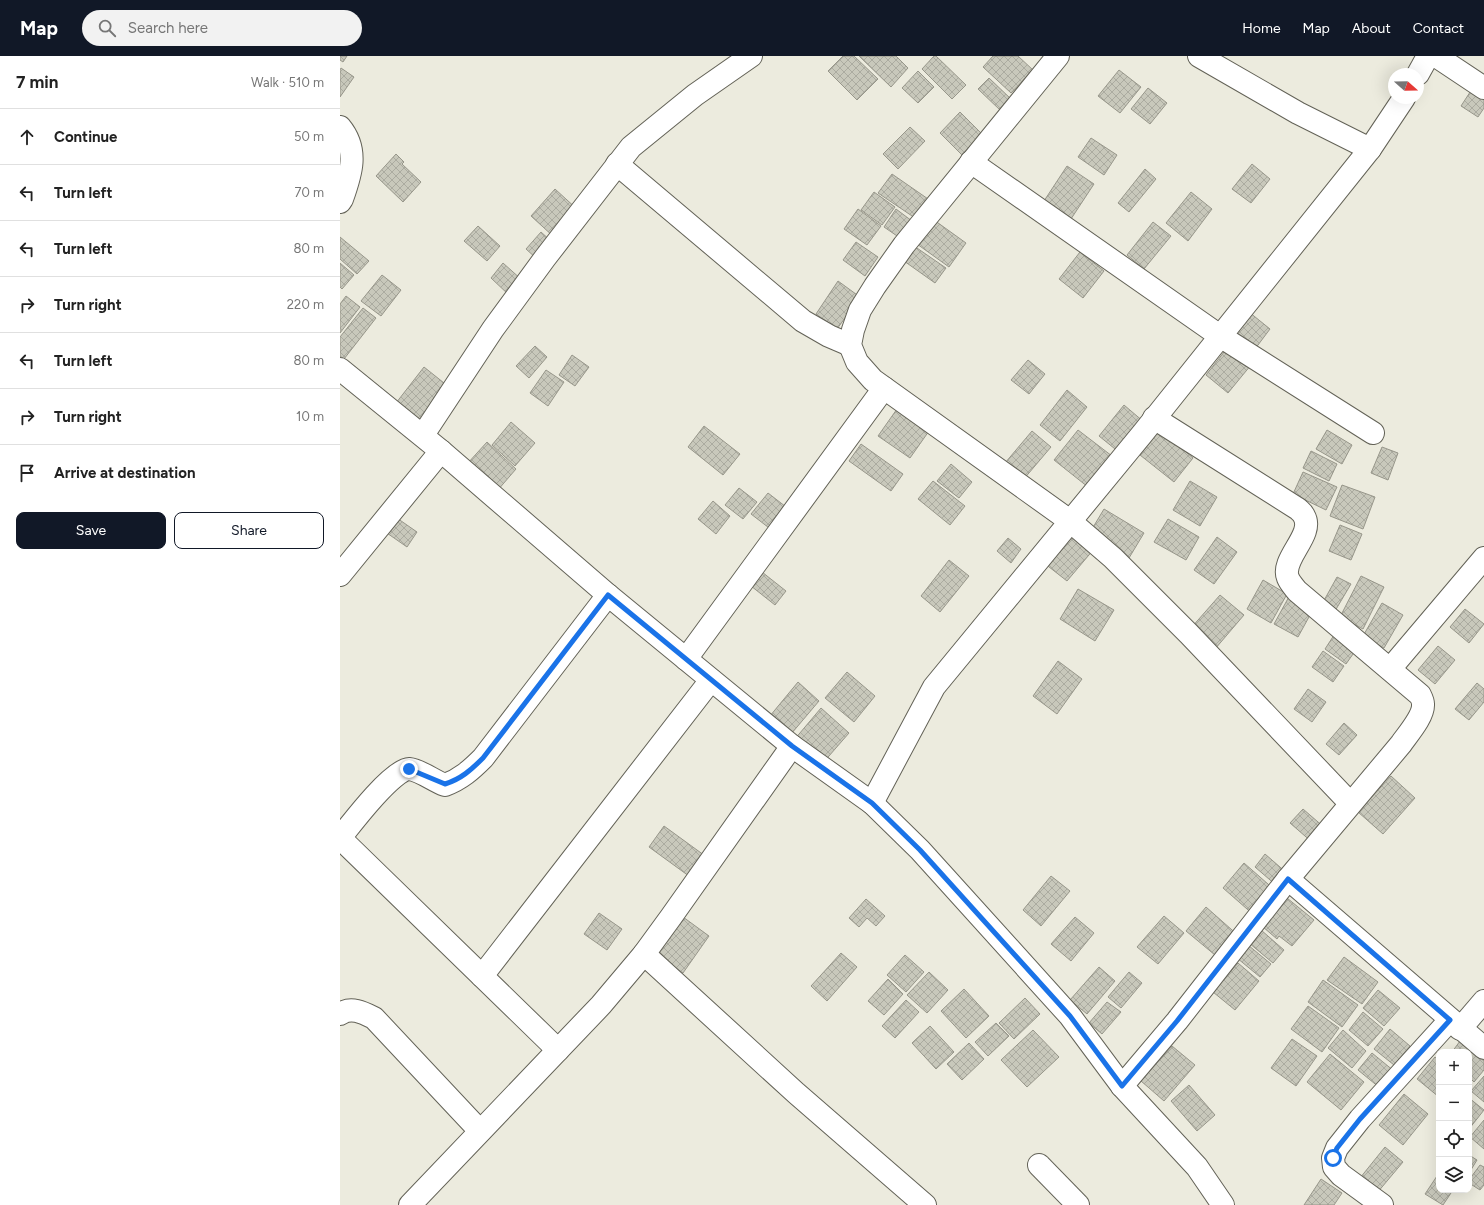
<!DOCTYPE html>
<meta charset="utf-8">
<style>
:root{--surface:#fff;--page:#f2f2f2;--text:#222;--muted:#767676;--line:#e0e0e0;--accent:#111827}
body{margin:0;font-family:Figtree,sans-serif;background:var(--page);color:var(--text)}
.controls{position:absolute;right:12px;bottom:12px;display:grid;overflow:hidden;border-radius:8px;box-shadow:0 4px 16px #0002}
.controls button{width:36px;height:36px;display:grid;place-items:center;padding:0;border:0;border-bottom:1px solid var(--line);background:var(--surface);color:var(--text);font:20px sans-serif}
.compass{position:absolute;left:1048px;top:12px;width:36px;height:36px;border-radius:50%;background:var(--surface);box-shadow:0 4px 16px #0002;rotate:110deg}
.stop{position:absolute;width:12px;height:12px;margin:-9px;border:3px solid #1a73e8;border-radius:50%;background:#fff}
.stop.end{background:#1a73e8;border-color:#fff;box-shadow:0 1px 4px #0008}
.list{margin:0;padding:0;list-style:none}
h2{display:flex;justify-content:space-between;align-items:center;height:52px;margin:0;padding:0 16px;font-size:17px}
h2 small{font-size:13px;font-weight:400;color:var(--muted)}
.list li{display:grid;grid-template-columns:26px 1fr auto;gap:12px;align-items:center;box-sizing:border-box;height:56px;padding:0 16px;border-top:1px solid var(--line)}
.list b{display:block;font-size:15px;white-space:nowrap}
.list em{font-size:13px;font-style:normal;color:var(--muted)}
.actions{display:flex;gap:8px;padding:12px 16px}
.actions a{flex:1;padding:9px 0;border:1px solid var(--accent);border-radius:8px;text-align:center;font-size:14px;color:var(--accent)}
.actions .main{background:var(--accent);color:#fff}
.icon{flex:none;width:22px;height:22px;fill:none;stroke:currentColor;stroke-width:2;stroke-linecap:round;stroke-linejoin:round}
.map{position:relative;flex:none;width:1144px;height:1149px;overflow:hidden}
header{display:flex;align-items:center;gap:24px;box-sizing:border-box;height:56px;padding:0 20px;background:var(--accent);color:#fff}
header strong{font-size:19px}
nav{display:flex;gap:22px;margin-inline-start:auto;font-size:14px}
.search{width:280px;height:36px;background:var(--page);display:flex;align-items:center;gap:10px;box-sizing:border-box;padding:0 14px;border-radius:22px;color:var(--muted);font-size:15px}
main{display:flex}
aside{flex:1;background:var(--surface)}
.map>svg:first-child{display:block}
.building{fill:url(#building-cross-hatch);stroke:#97968a}
.lines{fill:none;stroke-linecap:round;stroke-linejoin:round}
.minor-casing{stroke:#636257;stroke-width:24}
.minor{stroke:#fff;stroke-width:22}
.route{stroke:#1a73e8;stroke-width:5}
</style>
<header>
<strong>Map</strong>
<div class="search"><svg class="icon" aria-label="search" viewBox="0 0 24 24"><circle cx="10" cy="10" r="6"/><path d="M15 15l6 6"/></svg>Search here</div>
<nav><a>Home</a><a>Map</a><a>About</a><a>Contact</a></nav>
</header>
<main>
<aside>
<h2>7 min<small>Walk · 510 m</small></h2>
<ul class="list">
<li><svg class="icon" aria-label="ahead" viewBox="0 0 24 24"><path d="M12 20V5M6 11l6-6 6 6"/></svg><div><b>Continue</b></div><em>50 m</em></li>
<li><svg class="icon" aria-label="left" viewBox="0 0 24 24"><path d="M17 20v-9H6M10 6l-5 5 5 5"/></svg><div><b>Turn left</b></div><em>70 m</em></li>
<li><svg class="icon" aria-label="left" viewBox="0 0 24 24"><path d="M17 20v-9H6M10 6l-5 5 5 5"/></svg><div><b>Turn left</b></div><em>80 m</em></li>
<li><svg class="icon" aria-label="right" viewBox="0 0 24 24"><path d="M7 20v-9h11M14 6l5 5-5 5"/></svg><div><b>Turn right</b></div><em>220 m</em></li>
<li><svg class="icon" aria-label="left" viewBox="0 0 24 24"><path d="M17 20v-9H6M10 6l-5 5 5 5"/></svg><div><b>Turn left</b></div><em>80 m</em></li>
<li><svg class="icon" aria-label="right" viewBox="0 0 24 24"><path d="M7 20v-9h11M14 6l5 5-5 5"/></svg><div><b>Turn right</b></div><em>10 m</em></li>
<li><svg class="icon" aria-label="arrive" viewBox="0 0 24 24"><path d="M6 21V4h12l-3 4 3 4H6"/></svg><div><b>Arrive at destination</b></div></li>
</ul>
<div class="actions"><a class="main">Save</a><a>Share</a></div>
</aside>
<div class="map">
<svg width="1144" height="1149" viewBox="0 0 1144 1149">
<defs>
<pattern id="building-cross-hatch" width="8" height="8" patternUnits="userSpaceOnUse"><rect width="8" height="8" fill="#c8c8bb"/><path d="M0 0l8 8M0 8l8-8" fill="none" stroke="#ababa0"/></pattern>
</defs>
<rect width="100%" height="100%" fill="#ecebde"/>
<g class="building">
<path d="M0 0H7L3 6 0 4Z"/>
<path d="M503 0H514L538 23 517 44 488 15Z"/>
<path d="M519 0H556L568 12 551 31Z"/>
<path d="M594 0H596L626 29 612 43 582 13Z"/>
<path d="M653 0H678L693 14 671 37 643 11Z"/>
<path d="M1 12 14 21 0 41V14Z"/>
<path d="M779 14 801 31 780 57 758 40Z"/>
<path d="M578 15 594 31 578 47 562 32Z"/>
<path d="M649 22 671 43 660 54 638 33Z"/>
<path d="M1134 30 1144 37V52L1138 61 1121 50Z"/>
<path d="M808 32 827 47 810 68 791 53Z"/>
<path d="M620 56 642 78 622 99 600 77Z"/>
<path d="M570 71 585 85 558 113 543 98Z"/>
<path d="M751 82 777 99 764 119 738 101Z"/>
<path d="M56 98 64 106 62 108 81 126 63 146 36 120Z"/>
<path d="M912 108 930 123 911 147 892 133Z"/>
<path d="M727 110 754 128 729 166 702 148Z"/>
<path d="M805 113 816 123 789 156 778 147Z"/>
<path d="M552 118 591 145 578 164 538 137Z"/>
<path d="M215 133 238 154 214 181 191 160Z"/>
<path d="M534 136 555 151 542 169 521 154Z"/>
<path d="M851 136 872 153 848 185 826 167Z"/>
<path d="M518 153 541 170 527 189 504 173Z"/>
<path d="M556 153 572 165 560 182 544 171Z"/>
<path d="M594 164 626 187 609 211 577 188Z"/>
<path d="M813 166 831 180 804 213 787 199Z"/>
<path d="M138 170 160 190 147 205 124 185Z"/>
<path d="M201 176 211 185 196 202 186 193Z"/>
<path d="M0 181 29 205 17 218 0 203Z"/>
<path d="M516 186 538 201 525 220 503 204Z"/>
<path d="M574 190 606 212 595 227 564 205Z"/>
<path d="M740 196 764 215 743 242 719 223Z"/>
<path d="M0 207 14 219 2 233 0 231Z"/>
<path d="M163 207 182 224 169 239 151 222Z"/>
<path d="M42 219 61 234 41 260 21 245Z"/>
<path d="M498 225 520 241 497 273 476 258Z"/>
<path d="M6 240 20 251 0 277V248Z"/>
<path d="M23 252 36 262 4 303 0 300V281Z"/>
<path d="M909 256 930 273 912 297 890 279Z"/>
<path d="M195 290 207 301 189 322 176 310Z"/>
<path d="M888 291 911 309 888 337 866 319Z"/>
<path d="M232 299 249 311 235 330 219 319Z"/>
<path d="M688 304 705 318 689 338 671 324Z"/>
<path d="M84 311 109 331 81 367 56 347Z"/>
<path d="M206 314 224 326 208 350 190 337Z"/>
<path d="M727 334 747 351 720 385 700 369Z"/>
<path d="M784 349 804 366 780 397 759 380Z"/>
<path d="M557 353 589 375 570 402 538 380Z"/>
<path d="M171 366 195 387 175 410 152 389Z"/>
<path d="M364 370 400 398 383 419 348 391Z"/>
<path d="M738 374 772 400 748 431 714 404Z"/>
<path d="M820 374 853 402 834 426 800 399Z"/>
<path d="M987 374 1012 389 1002 408 976 393Z"/>
<path d="M692 375 711 391 683 424 665 407Z"/>
<path d="M147 386 176 413 157 435 127 408Z"/>
<path d="M521 388 563 418 551 435 509 405Z"/>
<path d="M1042 391 1058 397 1048 424 1031 417Z"/>
<path d="M971 395 997 408 989 425 963 412Z"/>
<path d="M611 408 632 426 619 442 597 425Z"/>
<path d="M963 416 997 431 986 454 953 438Z"/>
<path d="M593 425 625 450 610 469 578 443Z"/>
<path d="M850 425 877 441 860 470 833 454Z"/>
<path d="M1002 429 1035 441 1023 473 990 460Z"/>
<path d="M399 432 417 446 403 463 385 449Z"/>
<path d="M428 437 450 454 433 475 411 458Z"/>
<path d="M373 445 390 460 376 478 358 463Z"/>
<path d="M764 453 804 477 789 502 749 478Z"/>
<path d="M54 460 77 476 67 491 44 475Z"/>
<path d="M828 463 859 481 846 504 814 486Z"/>
<path d="M1000 469 1022 478 1011 504 989 495Z"/>
<path d="M730 474 754 493 727 525 704 507Z"/>
<path d="M877 481 897 496 874 528 854 514Z"/>
<path d="M668 482 681 493 671 507 657 495Z"/>
<path d="M609 504 629 520 600 556 581 540Z"/>
<path d="M422 516 446 535 435 549 411 530Z"/>
<path d="M1021 520 1044 531 1023 573 1000 561Z"/>
<path d="M997 521 1011 528 995 555 982 548Z"/>
<path d="M923 524 947 538 931 567 907 553Z"/>
<path d="M738 533 774 554 755 585 720 563Z"/>
<path d="M951 537 975 550 958 581 934 568Z"/>
<path d="M880 539 904 559 875 593 851 572Z"/>
<path d="M1042 547 1063 559 1044 592 1023 580Z"/>
<path d="M1125 553 1144 568 1129 587 1110 571Z"/>
<path d="M996 576 1018 591 1006 608 985 593Z"/>
<path d="M1098 590 1115 604 1095 628 1078 614Z"/>
<path d="M983 595 1004 610 993 626 972 611Z"/>
<path d="M718 605 742 623 717 658 693 640Z"/>
<path d="M507 616 535 640 514 666 485 642Z"/>
<path d="M458 626 479 645 446 684 425 666Z"/>
<path d="M1137 627 1144 633V646L1129 664 1115 653Z"/>
<path d="M968 633 986 646 972 666 954 653Z"/>
<path d="M481 652 509 677 482 708 454 684Z"/>
<path d="M1004 667 1017 679 999 699 986 688Z"/>
<path d="M1051 720 1075 742 1043 778 1018 756Z"/>
<path d="M963 753 985 772 973 787 950 767Z"/>
<path d="M324 770 368 802 353 823 309 791Z"/>
<path d="M925 798 948 818 937 830 915 811Z"/>
<path d="M904 807 936 835 915 860 883 832Z"/>
<path d="M711 820 730 835 701 870 683 854Z"/>
<path d="M947 842 974 864 952 890 939 880 937 883 923 871Z"/>
<path d="M526 843 545 860 536 870 527 862 519 871 509 862Z"/>
<path d="M866 851 900 881 881 904 846 875Z"/>
<path d="M259 857 282 873 267 894 244 878Z"/>
<path d="M824 860 844 877 818 908 797 891Z"/>
<path d="M343 861 369 880 343 917 317 899Z"/>
<path d="M735 861 754 877 731 905 711 888Z"/>
<path d="M921 874 944 894 933 907 909 887Z"/>
<path d="M908 889 931 908 920 921 897 902Z"/>
<path d="M501 897 517 911 487 945 471 930Z"/>
<path d="M565 899 584 916 566 936 547 919Z"/>
<path d="M1004 901 1038 926 1022 948 987 924Z"/>
<path d="M898 907 919 925 895 954 873 936Z"/>
<path d="M759 911 775 925 747 958 730 944Z"/>
<path d="M589 916 608 934 587 957 567 939Z"/>
<path d="M789 916 802 927 781 952 768 941Z"/>
<path d="M548 923 563 938 544 959 528 945Z"/>
<path d="M983 924 1018 949 1002 971 968 946Z"/>
<path d="M624 933 649 960 626 982 601 955Z"/>
<path d="M1038 934 1060 952 1044 970 1023 952Z"/>
<path d="M685 942 700 958 674 983 659 967Z"/>
<path d="M566 944 579 956 555 982 542 970Z"/>
<path d="M767 946 781 956 762 978 749 967Z"/>
<path d="M968 950 999 972 982 996 951 973Z"/>
<path d="M1023 956 1043 973 1028 990 1009 974Z"/>
<path d="M656 967 669 980 648 1000 635 986Z"/>
<path d="M590 970 614 996 596 1013 572 987Z"/>
<path d="M1050 973 1070 990 1054 1009 1034 993Z"/>
<path d="M693 974 719 1001 687 1031 661 1004Z"/>
<path d="M1003 974 1026 995 1012 1012 988 992Z"/>
<path d="M952 983 977 1000 956 1030 931 1012Z"/>
<path d="M1120 985 1144 1005V1014L1134 1026 1129 1021V996H1112Z"/>
<path d="M629 987 644 1003 622 1024 607 1008Z"/>
<path d="M832 990 855 1009 824 1045 801 1025Z"/>
<path d="M1032 997 1054 1015 1040 1032 1018 1014Z"/>
<path d="M990 998 1024 1026 1001 1054 967 1026Z"/>
<path d="M1095 1001 1099 1004V1041L1077 1023Z"/>
<path d="M1144 1020V1046L1131 1035Z"/>
<path d="M849 1029 875 1059 857 1075 831 1045Z"/>
<path d="M1064 1038 1088 1058 1063 1089 1039 1069Z"/>
<path d="M1129 1042 1144 1054 1129 1073Z"/>
<path d="M1144 1064V1093L1130 1081Z"/>
<path d="M1045 1091 1063 1106 1037 1137 1020 1122Z"/>
<path d="M1129 1099 1137 1104 1129 1117Z"/>
<path d="M1140 1109 1144 1111V1129L1140 1134 1129 1127V1124Z"/>
<path d="M1097 1120 1099 1121V1134H1113L1103 1149 1085 1138Z"/>
<path d="M981 1123 1002 1137 994 1149H964Z"/>
</g>
<g class="lines">
<defs>
<g id="minor">
<path d="M718 0 564 189 535 230 520 254 513 274 510 289 517 306 533 324 730 465 773 502 849 578 1010 747"/>
<path d="M859 0 958 57 1030 93"/>
<path d="M1096 0 1144 32"/>
<path d="M1078 18 1088 0"/>
<path d="M0 71C19 94 11 118 2 143L0 146"/>
<path d="M631 106 880 280 1033 377"/>
<path d="M277 108 463 265 489 280 510 289"/>
<path d="M0 313 101 395 268 539 452 690 532 747 580 794 730 960 782 1030 857 1111 883 1149"/>
<path d="M83 379 153 273 205 202 291 91 355 39 411 0"/>
<path d="M0 519 101 395"/>
<path d="M346 603 544 332"/>
<path d="M1050 613 1144 502"/>
<path d="M532 747 594 631 803 377 1030 93 1064 42"/>
<path d="M0 782C11 768 53 713 69 713 80 714 94 725 105 729 121 723 131 714 143 702L268 539"/>
<path d="M0 782 218 994"/>
<path d="M948 823 1144 992"/>
<path d="M304 898 456 1037 585 1149"/>
<path d="M142 920 371 624"/>
<path d="M0 958C11 950 24 957 34 962L140 1075"/>
<path d="M1120 973 1144 945"/>
<path d="M782 1030 837 965 948 823 1061 688C1068 678 1084 660 1083 648 1083 645 1081 641 1080 639L957 535C954 531 950 527 948 522 940 503 975 479 964 460 963 457 960 455 958 453L814 362"/>
<path d="M699 1109 738 1149"/>
<path d="M70 1149 261 949 304 898 331 861 452 690"/>
<path d="M1042 1149 1001 1119 994 1111 993 1102 997 1092 1020 1063 1110 964"/>
</g>
</defs>
<use href="#minor" class="minor-casing"/>
<use href="#minor" class="minor"/>
</g>
<g class="lines">
<path class="route" d="M69 713 105 728C121 723 131 714 143 702L268 539 452 690 532 747 580 794 730 960 782 1030 837 965 948 823 1110 964 1020 1063 997 1092 993 1102"/>
</g>
</svg>
<div class="controls">
<button>+</button>
<button>−</button>
<button><svg class="icon" aria-label="locate" viewBox="0 0 24 24"><circle cx="12" cy="12" r="6"/><path d="M12 2v4M12 18v4M2 12h4M18 12h4"/></svg></button>
<button><svg class="icon" aria-label="layers" viewBox="0 0 24 24"><path d="M12 4l9 5-9 5-9-5zM3 14l9 5 9-5"/></svg></button>
</div>
<svg class="compass" viewBox="-18 -18 36 36"><path d="M0-13l5 13h-10z" fill="#e53935"/><path d="M0 13l5-13h-10z" fill="#767676"/></svg>
<div class="stop" style="left:993px;top:1102px"></div>
<div class="stop end" style="left:69px;top:713px"></div>
</div>
</main>
